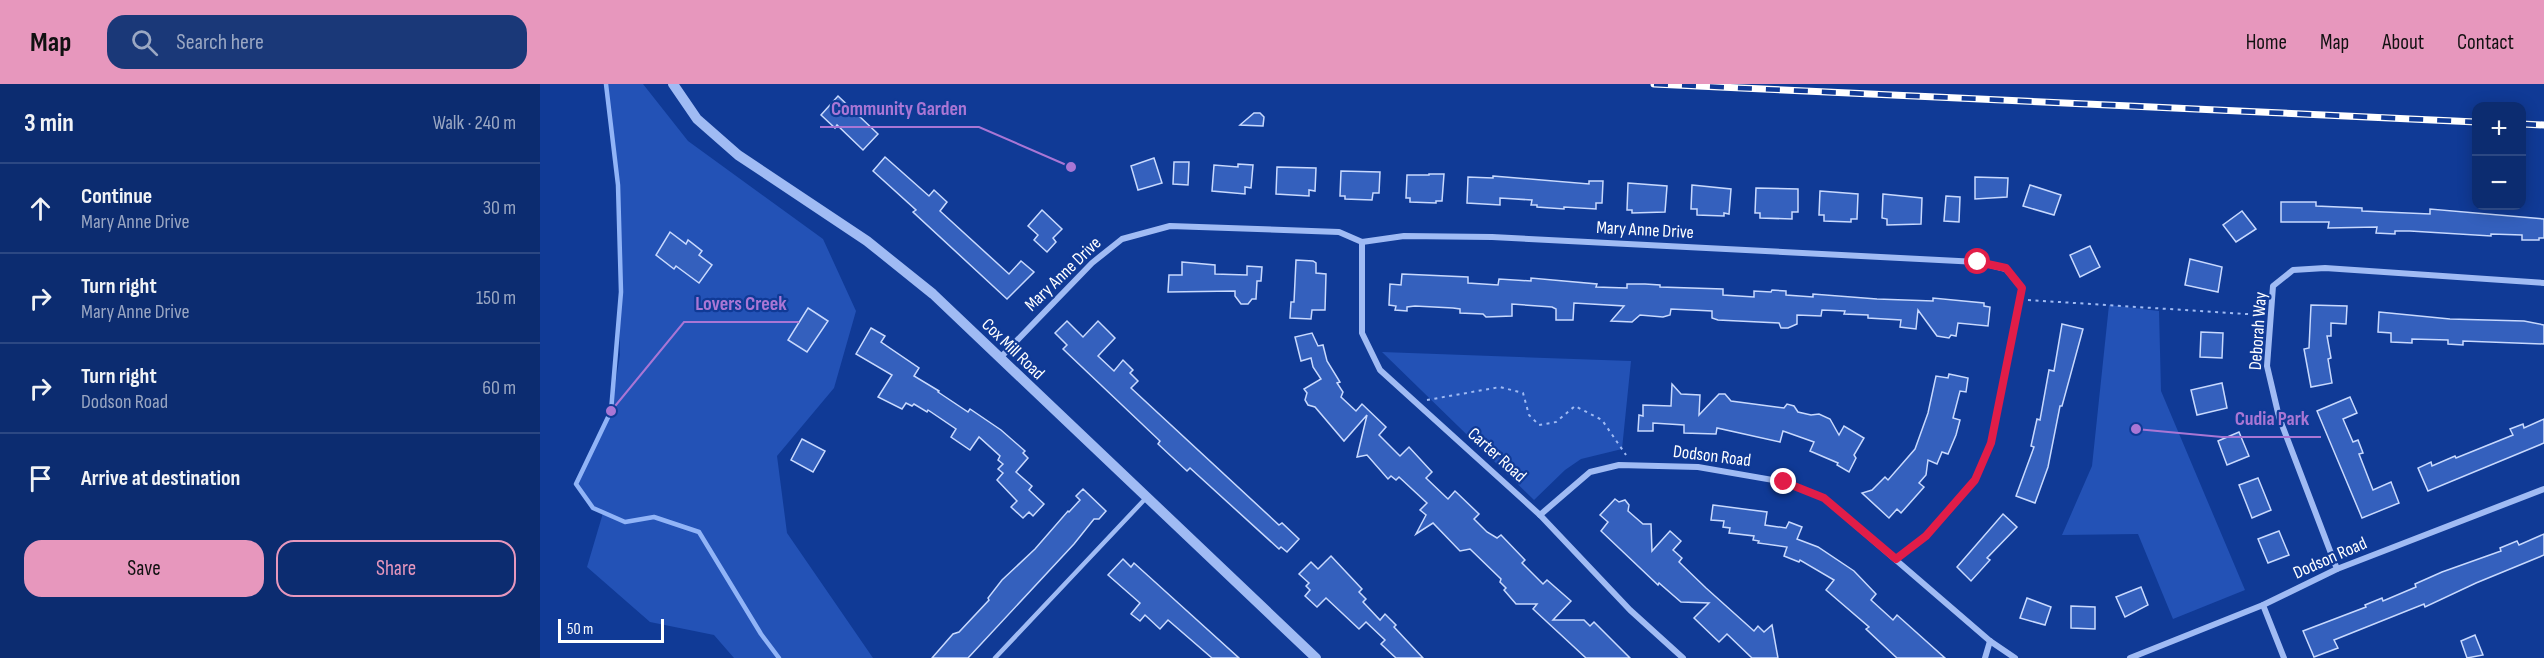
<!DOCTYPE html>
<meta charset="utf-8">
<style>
:root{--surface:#0c2c70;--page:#1a3878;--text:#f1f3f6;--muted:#9aa7c3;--line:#2c4883;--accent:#e797bd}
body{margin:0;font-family:"Sofia Sans Condensed",sans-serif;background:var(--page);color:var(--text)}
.controls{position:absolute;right:18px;top:18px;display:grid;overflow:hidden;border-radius:12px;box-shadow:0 3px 15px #0003}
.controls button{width:54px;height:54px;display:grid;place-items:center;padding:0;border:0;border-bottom:2px solid var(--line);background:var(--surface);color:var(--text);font:30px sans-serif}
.scale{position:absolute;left:18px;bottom:15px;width:106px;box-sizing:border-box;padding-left:6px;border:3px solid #fff;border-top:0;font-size:16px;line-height:21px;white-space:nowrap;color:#fff;-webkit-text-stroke:4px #103a96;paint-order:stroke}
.stop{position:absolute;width:18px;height:18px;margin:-14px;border:4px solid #e11d48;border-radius:50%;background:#fff}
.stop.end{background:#e11d48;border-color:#fff;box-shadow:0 2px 6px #0008}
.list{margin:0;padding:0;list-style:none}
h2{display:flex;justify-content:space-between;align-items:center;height:78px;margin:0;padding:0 24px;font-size:26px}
h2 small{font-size:20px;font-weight:400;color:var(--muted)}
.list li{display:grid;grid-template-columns:39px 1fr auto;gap:18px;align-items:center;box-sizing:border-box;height:90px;padding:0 24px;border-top:2px solid var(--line)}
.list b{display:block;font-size:22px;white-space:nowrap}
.list p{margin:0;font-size:20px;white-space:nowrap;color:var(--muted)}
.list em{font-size:20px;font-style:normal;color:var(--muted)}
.actions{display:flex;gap:12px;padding:18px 24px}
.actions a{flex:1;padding:14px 0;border:2px solid var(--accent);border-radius:18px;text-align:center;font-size:21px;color:var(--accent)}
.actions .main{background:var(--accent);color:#111}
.icon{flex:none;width:33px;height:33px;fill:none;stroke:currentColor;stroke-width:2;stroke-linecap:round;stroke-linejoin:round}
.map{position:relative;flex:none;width:2004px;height:574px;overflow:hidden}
header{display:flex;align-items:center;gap:36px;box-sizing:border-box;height:84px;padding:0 30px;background:var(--accent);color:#111}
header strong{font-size:28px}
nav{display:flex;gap:33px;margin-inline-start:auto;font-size:21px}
.search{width:420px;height:54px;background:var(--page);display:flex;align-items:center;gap:15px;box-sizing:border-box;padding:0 21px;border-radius:18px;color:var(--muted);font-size:22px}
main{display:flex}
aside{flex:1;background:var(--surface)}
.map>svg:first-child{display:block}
.green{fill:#2352b6}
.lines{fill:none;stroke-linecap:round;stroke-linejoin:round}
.stream{stroke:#91b4f7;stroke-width:4.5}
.building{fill:#3460bd;stroke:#c8d9fe;stroke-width:1.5}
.path{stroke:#a0bbf4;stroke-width:2;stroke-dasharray:3 4.5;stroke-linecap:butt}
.service{stroke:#a0bbf4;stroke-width:4.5}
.minor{stroke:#a0bbf4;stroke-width:6}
.tertiary{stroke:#a0bbf4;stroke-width:10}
.rail-casing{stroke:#fff;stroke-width:7}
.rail{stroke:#103a96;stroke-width:4.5;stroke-dasharray:14;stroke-linecap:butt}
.route{stroke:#e11d48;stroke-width:8}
.labels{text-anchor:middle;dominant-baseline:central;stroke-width:4.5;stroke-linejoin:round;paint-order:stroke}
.street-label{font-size:18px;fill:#fff;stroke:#103a96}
.leader{fill:none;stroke:#a976d5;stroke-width:2}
.callout-dot{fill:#a976d5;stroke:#103a96;stroke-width:2}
.callout-label{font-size:20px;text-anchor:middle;font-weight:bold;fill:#a976d5;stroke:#103a96;stroke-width:4.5;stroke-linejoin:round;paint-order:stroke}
</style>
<header>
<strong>Map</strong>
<div class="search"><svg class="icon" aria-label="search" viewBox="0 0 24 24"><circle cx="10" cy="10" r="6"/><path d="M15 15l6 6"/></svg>Search here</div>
<nav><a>Home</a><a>Map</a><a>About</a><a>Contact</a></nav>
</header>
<main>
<aside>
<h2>3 min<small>Walk · 240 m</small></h2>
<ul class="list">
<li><svg class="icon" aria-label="ahead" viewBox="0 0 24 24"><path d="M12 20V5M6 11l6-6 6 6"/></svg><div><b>Continue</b><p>Mary Anne Drive</p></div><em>30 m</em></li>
<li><svg class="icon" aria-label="right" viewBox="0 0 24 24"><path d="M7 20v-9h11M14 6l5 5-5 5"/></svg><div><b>Turn right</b><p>Mary Anne Drive</p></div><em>150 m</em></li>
<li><svg class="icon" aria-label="right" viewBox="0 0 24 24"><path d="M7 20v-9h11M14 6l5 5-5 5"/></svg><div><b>Turn right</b><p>Dodson Road</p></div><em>60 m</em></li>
<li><svg class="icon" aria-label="arrive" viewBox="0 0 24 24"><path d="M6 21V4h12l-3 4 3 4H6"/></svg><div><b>Arrive at destination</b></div></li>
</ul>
<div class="actions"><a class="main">Save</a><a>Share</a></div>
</aside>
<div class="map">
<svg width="2004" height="574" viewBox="0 0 2004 574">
<rect width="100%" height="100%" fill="#103a96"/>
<g class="green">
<path d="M64 0H103L148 57 283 155 316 227 294 304 237 372 247 449 333 574H194L174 551 110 538 47 483 63 429 53 424 36 400 71 327 80 271 78 101Z"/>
<path d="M1569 221 1619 227 1621 307 1705 506 1633 535 1598 450 1522 451 1552 382Z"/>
<path d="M842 268 1091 277 1082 365 1041 375 1025 386 994 416Z"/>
</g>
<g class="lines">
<path class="stream" d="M66 0 78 101 81 208 71 327 36 400 53 424 85 438 114 433 159 448 221 550 239 574"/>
</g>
<g class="building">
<path d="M298 12 338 50 323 66 297 41 295 44 281 31Z"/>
<path d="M714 29H720L724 33 723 42 700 41Z"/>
<path d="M345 73 389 112 394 106 407 118 400 127 469 190 481 177 494 188 467 215 373 128 376 126 333 87Z"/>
<path d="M614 74 622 99 598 106 591 82Z"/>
<path d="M634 78H649L648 101 633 100Z"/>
<path d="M698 80 713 81 711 104 705 103V110L672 107 674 81 698 83Z"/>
<path d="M737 83 776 84 775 107 769 106V112L736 110Z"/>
<path d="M801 87 840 88 839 109H833L832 116 805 115V112H800Z"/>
<path d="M889 90H904L902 117H896V119L870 118V114H866L867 91H889Z"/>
<path d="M953 92 1049 100V97H1063L1062 119H1056V125L1024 123V125L997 123V121H991L992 116 960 114V121L927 119 928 93 953 94Z"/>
<path d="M1435 93 1468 94 1467 113 1435 115Z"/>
<path d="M1088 99 1127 102 1125 128 1092 129V126H1087Z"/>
<path d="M1152 101 1191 105 1189 130 1184 129V132L1157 131V125H1151Z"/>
<path d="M1490 101 1521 111 1514 131 1483 122Z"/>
<path d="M1216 104 1258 105V128H1252V135L1220 134V129H1215Z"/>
<path d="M1280 107 1318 110 1317 135H1311V138L1284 137V131H1279Z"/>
<path d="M1343 110 1382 114 1381 140 1347 141V135L1342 134Z"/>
<path d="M1406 112 1420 113 1419 138 1404 137Z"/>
<path d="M1741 118H1776V122L1822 124V127L1890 130V125L2004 135V154H1999V156H1982V151L1951 150V152L1870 147H1855V150L1836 149 1837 143 1788 144 1789 138H1741Z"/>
<path d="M502 126 522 145 513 154 516 158 507 168 494 156 498 151 488 142Z"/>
<path d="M1702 127 1716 145 1696 158 1683 141Z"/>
<path d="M130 148 146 160 148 156 162 167 159 171 172 181 159 199 136 182 134 185 116 171Z"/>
<path d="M1550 162 1560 183 1540 193 1530 171Z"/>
<path d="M1650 175 1682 183 1678 208 1645 201Z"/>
<path d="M756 176 773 177 776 179V189L786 190 785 226H772L771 235 750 234 751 218H754Z"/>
<path d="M642 178 675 181V190L707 191V182L722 183 721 197H717L716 215H712L708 220H701L695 212V207L628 208 629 191H642Z"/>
<path d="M862 190 928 193V199L958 201 959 195 991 197V194L1057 200 1056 203 1087 204V200H1105L1120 201V203L1183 205V211L1214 213V207L1231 208 1232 206 1246 207V211L1273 213V210L1337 215 1393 217V214L1444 219V222L1450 223 1448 242 1418 239 1416 252 1411 251 1409 254 1397 252 1378 226 1376 245 1360 243 1361 236 1328 234V231L1304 230 1305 227 1282 226 1281 232 1257 231V240L1248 244H1241L1239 239 1178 236 1172 234V227L1131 225 1130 231 1123 233 1100 231 1092 238 1071 237 1084 222 1034 219 1033 236H1016V225L1012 223 972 220V232L946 233 943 230 920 229V225L913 224 875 222 867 223V227L855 226 856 222 849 221 850 200 861 201Z"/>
<path d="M1771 221 1807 222 1806 240 1791 239V252H1787L1791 274 1788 275 1792 299 1771 303 1764 265 1769 264Z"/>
<path d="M268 224 288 237 267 268 248 256Z"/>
<path d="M1839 228 1910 235 1984 237 2004 241V260L1923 257V261L1908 260V256L1872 255V259L1851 258V249L1838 248Z"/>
<path d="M527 237 543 253 558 237 575 254 558 272 574 287 583 276 593 286 590 289 598 297 591 304 739 441 742 439 759 455 747 468 741 463 739 465 650 384 647 387 618 360 620 357 523 265 527 261 515 249Z"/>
<path d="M1522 240 1543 245 1522 322H1520L1508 383 1495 419 1476 412 1494 363 1491 362 1497 335 1500 336 1509 286 1514 287Z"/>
<path d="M331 244 345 252 341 258 379 284 374 292 399 307 398 308 428 328 430 325 461 346 485 367 483 369 488 374 476 388 492 402 489 406 504 420 493 432 489 428 483 434 471 423 477 417 457 396 463 389 458 385 463 380 458 376 460 372 439 353 430 366 411 353 416 345 388 326 387 328 374 320 372 322 366 319 362 325 338 313 352 291 316 270Z"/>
<path d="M1661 248 1683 249 1682 274 1660 273Z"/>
<path d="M772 249 778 262 783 261 787 277 800 298 797 299 803 308 801 313 816 327 822 320 846 343 839 351 860 372 869 363 892 388 886 394 908 415 915 407 939 430 934 435 947 448 957 454 961 451 985 476 982 479 1003 500 1007 496 1031 517 1013 536H1044L1050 542 1054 538 1090 574H1046L993 525 997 520H976L964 506 966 504 960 498 961 495 930 465 920 467 893 439 876 450 886 431 880 426 887 419 859 393 856 396 851 392 848 395 827 371 817 373 827 331 804 357 775 323 768 321 765 316 767 309 764 305 781 295 773 283 771 274 761 277 755 253Z"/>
<path d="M1409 290 1428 294 1426 308 1420 307 1413 334 1420 336 1416 351 1408 370 1402 368 1397 380 1388 376 1386 391 1379 399 1384 403 1361 429 1357 425 1349 434 1322 409 1332 406 1345 393 1348 396 1375 365 1388 329 1396 292 1408 294Z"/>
<path d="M1682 299 1687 324 1657 331 1651 306Z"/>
<path d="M1132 300 1141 310 1160 311 1159 331 1179 310H1185L1191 317 1244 324 1247 320 1254 322 1258 328 1271 331 1279 330 1290 335 1299 351 1304 342 1324 354 1314 371 1316 374 1309 388 1297 381 1298 379 1270 367 1274 358 1243 347 1240 358 1177 344 1176 350 1144 349V341L1113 339V347H1098L1099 331 1103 332V321L1131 322Z"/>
<path d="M1810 313 1817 329 1803 335 1813 358 1818 356 1823 369 1819 370 1833 406 1851 398 1859 419 1822 434 1777 327Z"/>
<path d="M2004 335V359L1888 407 1878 384 1891 378 1892 382 1915 372 1916 374 1973 351 1970 345 1983 340 1984 344Z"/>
<path d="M1699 348 1709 372 1687 381 1678 357Z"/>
<path d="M262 355 285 367 273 388 251 376Z"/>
<path d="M1718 394 1731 426 1712 434 1699 401Z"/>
<path d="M543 405 566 427 559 435H554L534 460 428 574H392L413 550 419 548 449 516 448 514 462 496 495 465 528 427 529 428 540 416 536 412Z"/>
<path d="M1075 415 1079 418 1085 416 1089 421 1088 427 1103 440H1111L1112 467 1130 447 1141 457 1133 466 1142 474 1139 478 1166 504 1214 547 1218 542 1224 548 1232 541 1238 574H1212L1187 550 1179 558 1154 534 1169 519 1141 518 1119 499 1118 501 1061 447 1068 438 1060 431Z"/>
<path d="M1173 421 1227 428 1225 441 1246 444 1249 438 1262 443 1257 455 1278 463 1314 487 1336 510 1331 516 1353 536 1357 531 1405 574H1357L1326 545 1329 543 1286 506 1294 496 1260 476 1259 478 1244 472 1247 463 1218 459 1219 457 1213 456 1214 452 1189 449 1190 444 1183 443 1184 437 1171 436Z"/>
<path d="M1463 430 1477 443 1447 474 1450 476 1431 497 1417 483Z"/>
<path d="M1739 447 1749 471 1728 479 1718 455Z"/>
<path d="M2004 450V471L1936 499 1885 523 1884 520 1794 556 1798 564 1774 573 1763 547 1826 523 1825 521 1842 514 1843 517 1876 503 1875 500 1902 488 1961 467 1960 464 1977 457 1979 461Z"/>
<path d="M791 472 822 505 819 508 826 515 823 518 840 536 845 530 856 541 854 543 883 574H856L841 560 845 556 826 538 819 545 786 514 777 523 765 512 770 506 766 502 769 499 759 490 771 478 778 485Z"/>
<path d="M583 475 591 483 594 479 699 574H672L628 536 620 545 605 531 600 537 591 530 600 519 568 491Z"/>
<path d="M1601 503 1608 521 1585 533 1576 513Z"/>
<path d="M1487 514 1511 523 1505 541 1480 534Z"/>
<path d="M1531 522 1555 523V545L1531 544Z"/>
<path d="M1935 551 1943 571 1927 574 1921 557Z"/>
</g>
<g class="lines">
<g class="path">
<path d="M1488 216 1722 231"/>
<path d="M887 316 960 303 983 309 989 331 999 341 1016 338 1035 322 1062 336 1086 371"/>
</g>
<path class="service" d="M455 574 606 414"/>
<g class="minor">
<path d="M822 158V249L840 286 1000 431 1090 526 1143 574"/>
<path d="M460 274 552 179 582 155 630 142 799 148 822 158 864 152 952 153 1438 178 1466 185 1482 204 1451 359 1435 396 1386 452 1356 475"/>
<path d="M1000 431 1050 388 1079 381 1158 383 1244 398 1284 414 1450 557 1475 574"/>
<path d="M1797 485 1739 333 1727 282 1733 202 1753 186 1785 184 2004 199"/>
<path d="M1723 521 1744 574"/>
<path d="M1445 574 1450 557"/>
<path d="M1590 574 1723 521 1797 485 2004 405"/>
</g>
<path class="tertiary" d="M133 0 157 35 198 71 327 157 393 210 776 574"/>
<defs>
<g id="rail">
<path d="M1114 0 1936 38"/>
<path d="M1982 40 2004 41"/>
</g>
</defs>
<use href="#rail" class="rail-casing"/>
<use href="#rail" class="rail"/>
</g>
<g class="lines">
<path class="route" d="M1244 398 1284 414 1356 475 1386 452 1435 396 1451 359 1482 204 1466 184 1438 178"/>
</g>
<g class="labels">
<g class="street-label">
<text transform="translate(1105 146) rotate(3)">Mary Anne Drive</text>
<text transform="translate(523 190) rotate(-44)">Mary Anne Drive</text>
<text transform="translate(1718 247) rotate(-86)">Deborah Way</text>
<text transform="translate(473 265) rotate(44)">Cox Mill Road</text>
<text transform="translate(957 371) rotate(42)">Carter Road</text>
<text transform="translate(1172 372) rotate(7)">Dodson Road</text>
<text transform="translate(1790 474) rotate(-24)">Dodson Road</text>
</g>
</g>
<path class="leader" d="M531 83L439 43H280M71 327L144 238H259M1596 345L1682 353H1781"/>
<g class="callout-dot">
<circle cx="531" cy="83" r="6"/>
<circle cx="71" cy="327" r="6"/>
<circle cx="1596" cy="345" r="6"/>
</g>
<g class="callout-label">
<text x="359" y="31">Community Garden</text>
<text x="201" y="226">Lovers Creek</text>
<text x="1732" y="341">Cudia Park</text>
</g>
</svg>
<div class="controls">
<button>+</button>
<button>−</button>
</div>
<div class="scale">50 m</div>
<div class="stop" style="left:1438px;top:178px"></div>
<div class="stop end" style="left:1244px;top:398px"></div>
</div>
</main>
